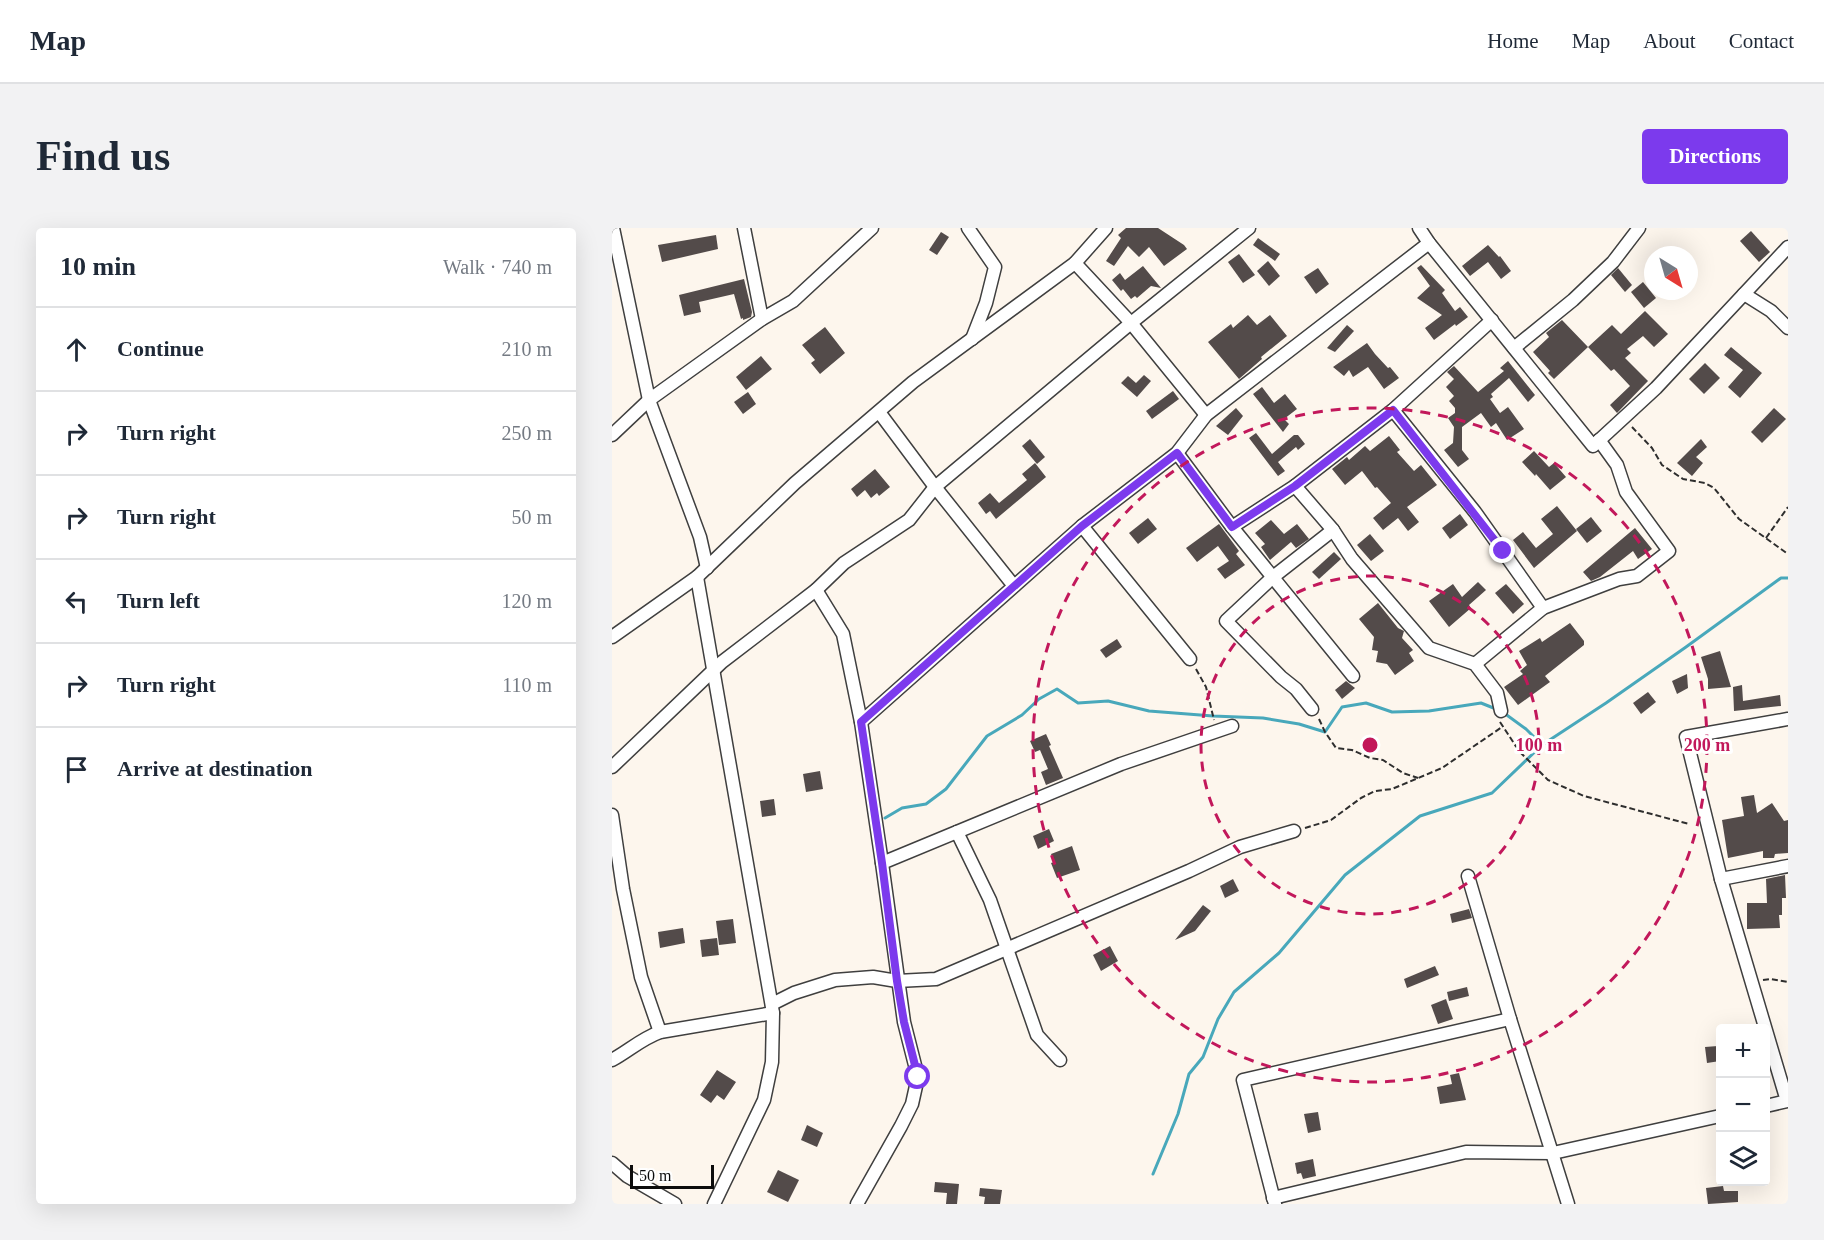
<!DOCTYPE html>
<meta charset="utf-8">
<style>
:root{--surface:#fff;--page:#f2f2f3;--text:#1f2937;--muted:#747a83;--line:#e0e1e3;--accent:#7c3aed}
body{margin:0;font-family:Georgia,serif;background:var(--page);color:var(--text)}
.controls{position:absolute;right:18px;bottom:18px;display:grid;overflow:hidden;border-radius:6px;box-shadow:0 6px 24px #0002}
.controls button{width:54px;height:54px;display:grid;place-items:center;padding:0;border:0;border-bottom:2px solid var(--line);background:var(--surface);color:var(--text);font:30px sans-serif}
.compass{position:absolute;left:1032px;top:18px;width:54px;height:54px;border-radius:50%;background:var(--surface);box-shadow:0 6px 24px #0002;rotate:143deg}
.scale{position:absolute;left:18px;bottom:15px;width:84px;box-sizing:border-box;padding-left:6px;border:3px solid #0c0c0c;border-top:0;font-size:16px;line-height:21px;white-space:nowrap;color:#0c0c0c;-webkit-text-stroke:4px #fff;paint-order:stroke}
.stop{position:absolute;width:18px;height:18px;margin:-14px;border:4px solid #7c3aed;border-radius:50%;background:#fff}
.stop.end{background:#7c3aed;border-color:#fff;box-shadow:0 2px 6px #0008}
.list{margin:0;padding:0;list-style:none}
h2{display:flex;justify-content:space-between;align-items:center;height:78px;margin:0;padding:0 24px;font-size:26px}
h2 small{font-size:20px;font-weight:400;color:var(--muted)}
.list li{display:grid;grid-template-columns:39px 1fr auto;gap:18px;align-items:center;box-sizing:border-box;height:84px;padding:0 24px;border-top:2px solid var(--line)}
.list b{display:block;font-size:22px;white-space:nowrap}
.list em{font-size:20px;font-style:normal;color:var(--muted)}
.icon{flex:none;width:33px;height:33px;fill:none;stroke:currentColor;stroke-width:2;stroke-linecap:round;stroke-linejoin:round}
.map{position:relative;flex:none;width:1176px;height:976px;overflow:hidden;border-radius:6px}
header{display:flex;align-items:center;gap:36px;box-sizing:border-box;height:84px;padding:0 30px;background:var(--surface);border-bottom:2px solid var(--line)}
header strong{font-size:28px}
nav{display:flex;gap:33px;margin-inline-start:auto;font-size:21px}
.intro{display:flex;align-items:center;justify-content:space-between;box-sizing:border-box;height:144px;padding:0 36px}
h1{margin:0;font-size:42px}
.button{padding:15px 27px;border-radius:6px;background:var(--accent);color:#fff;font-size:21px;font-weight:700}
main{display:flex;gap:36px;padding:0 36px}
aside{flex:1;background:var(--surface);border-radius:6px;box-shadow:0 6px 24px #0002}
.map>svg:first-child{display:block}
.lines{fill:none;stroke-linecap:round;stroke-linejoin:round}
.stream{stroke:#48a8bb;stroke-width:3}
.building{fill:#534b4a}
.minor-casing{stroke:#3f3f3f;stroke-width:15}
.path{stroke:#2e2e2e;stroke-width:2;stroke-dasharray:6 3;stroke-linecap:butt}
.minor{stroke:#fff;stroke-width:12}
.route{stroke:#7c3aed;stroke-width:8}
.ring{fill:none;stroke:#c2185b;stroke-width:3;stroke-dasharray:10 8}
.centre{fill:#c2185b;stroke:#fff;stroke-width:3}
.ring-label{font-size:18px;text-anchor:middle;font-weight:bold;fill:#c2185b;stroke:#fff;stroke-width:6;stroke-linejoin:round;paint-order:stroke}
</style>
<header>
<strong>Map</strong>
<nav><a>Home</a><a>Map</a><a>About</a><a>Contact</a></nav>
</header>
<div class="intro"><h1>Find us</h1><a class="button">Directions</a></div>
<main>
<aside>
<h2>10 min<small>Walk · 740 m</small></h2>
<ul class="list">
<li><svg class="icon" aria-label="ahead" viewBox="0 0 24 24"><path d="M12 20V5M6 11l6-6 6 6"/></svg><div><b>Continue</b></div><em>210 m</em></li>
<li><svg class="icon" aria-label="right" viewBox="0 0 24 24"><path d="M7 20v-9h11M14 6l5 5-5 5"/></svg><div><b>Turn right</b></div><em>250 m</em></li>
<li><svg class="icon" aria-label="right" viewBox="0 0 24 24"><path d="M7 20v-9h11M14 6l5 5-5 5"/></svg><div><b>Turn right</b></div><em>50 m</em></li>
<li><svg class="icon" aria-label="left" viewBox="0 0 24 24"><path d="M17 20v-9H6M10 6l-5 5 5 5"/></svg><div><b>Turn left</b></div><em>120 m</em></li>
<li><svg class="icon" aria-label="right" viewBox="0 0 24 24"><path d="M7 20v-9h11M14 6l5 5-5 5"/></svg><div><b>Turn right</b></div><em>110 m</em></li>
<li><svg class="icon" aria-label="arrive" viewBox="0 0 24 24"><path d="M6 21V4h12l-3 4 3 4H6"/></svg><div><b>Arrive at destination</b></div></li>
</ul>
</aside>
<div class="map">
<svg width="1176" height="976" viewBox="0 0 1176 976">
<rect width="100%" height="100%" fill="#fdf6ed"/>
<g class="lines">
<g class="stream">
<path d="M892 485 914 501 930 517"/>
<path d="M273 590 290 580 314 576 334 561 375 508 410 487 427 471 445 461 466 475 496 473 537 483 601 488 651 490 687 496 713 504 730 479 754 475 780 484 817 483 869 475 884 481"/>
<path d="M541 946 566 886 577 846 591 829 606 791 622 764 667 725 733 647 808 588 880 565 930 517 994 475 1074 419 1169 350H1176"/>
</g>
</g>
<g class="building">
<path d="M514 0H546L572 17 575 21 552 38 537 19 527 29 516 18 502 38 494 33 509 10 506 7Z"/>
<path d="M1139 3 1158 24 1147 34 1128 13Z"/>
<path d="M329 4 337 9 325 27 317 22Z"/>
<path d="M104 7 106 21 50 34 46 17Z"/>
<path d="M646 10 668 26 663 33 641 17Z"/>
<path d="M876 17 887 29 888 28 899 43 889 51 876 34 858 48 850 38Z"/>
<path d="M627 26 643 47 631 55 616 34Z"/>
<path d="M656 33 668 48 657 58 645 43Z"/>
<path d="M809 37 833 62 830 65 843 83 848 79 856 89 844 98 843 96 822 112 813 100 830 87 805 70 818 58 805 40Z"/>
<path d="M531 38 549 60 539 58 525 70 523 68 519 71 511 61 509 63 500 52 508 45 513 52Z"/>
<path d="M706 40 717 56 704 66 692 49Z"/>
<path d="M1006 40 1020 57 1013 64 999 47Z"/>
<path d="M132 51 140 84 139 89 131 92V90L129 91 122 66 87 74 89 84 72 88 67 67Z"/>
<path d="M1031 54 1044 70 1032 80 1019 64Z"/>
<path d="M1033 83 1056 106 1042 119 1031 108 1015 121 1019 125 1013 130 1036 153 1005 185 998 177 1018 158 1002 141 999 143 976 119 942 151 936 145 938 143 921 124 937 109 934 105 950 92 976 119 1000 97 1009 106Z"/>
<path d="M636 87 645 97 658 87 675 108 649 129 650 131 627 151 596 114 619 96 621 100Z"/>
<path d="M735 97 742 103 723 124 715 120Z"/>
<path d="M213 99 233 125 208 146 199 135 203 132 190 117Z"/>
<path d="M755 115 763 126 776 140 778 139 787 150 772 161 756 139 741 149 737 142 732 148 721 139Z"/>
<path d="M1119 119 1150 145 1128 170 1116 159 1131 142 1112 127Z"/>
<path d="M149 128 160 141 134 162 124 149Z"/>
<path d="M896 133 923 167 916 174 897 150 879 166 881 169 878 171 888 185 896 179 912 201 895 212 884 195 879 199 869 185 850 199V222L857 231 846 239 832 222 841 215 842 199 836 190 843 185V180L837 173 842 168 834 159 842 151 835 144 842 138 866 164 892 143 888 140Z"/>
<path d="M1093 135 1108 150 1092 166 1077 151Z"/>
<path d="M532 147 539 153 525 169 509 155 516 148 524 155Z"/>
<path d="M650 159 662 175 673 166 685 181 672 191 677 196 671 204 641 166Z"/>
<path d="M561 163 567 171 540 191 534 183Z"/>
<path d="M136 164 144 176 131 186 122 174Z"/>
<path d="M624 180 631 188 616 207 604 198Z"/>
<path d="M1162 180 1174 191 1150 215 1139 204Z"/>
<path d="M644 205 660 226 682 207H686L693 216 686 222 684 219 666 234 673 243 666 248 637 210Z"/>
<path d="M777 208 788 222 785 224 802 243 809 237 825 257 795 279 807 294 796 303 786 290 771 302 761 290 779 275 765 259 763 260 750 243 733 257 720 241 735 229 737 232 753 218 758 223Z"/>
<path d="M418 211 433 229 425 236 410 218Z"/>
<path d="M1089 211 1095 219 1084 229 1091 235 1080 248 1065 235Z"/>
<path d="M922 223 937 239 942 235 954 249 938 262 924 246 923 248 910 234Z"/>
<path d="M423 235 434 249 384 291 378 283 374 286 366 275 378 265 387 275 415 252 410 246Z"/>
<path d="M263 241 278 259 267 268 265 265 259 270 253 262 245 269 239 261Z"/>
<path d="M945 278 965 303 922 340 901 312 911 304 924 320 941 306 929 291Z"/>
<path d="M848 286 856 297 838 311 830 300Z"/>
<path d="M979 289 990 303 975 315 964 301Z"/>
<path d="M536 290 545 301 526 316 517 305Z"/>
<path d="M659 292 672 306 685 296 697 311 684 320 679 314 658 332 649 319 653 316 643 305Z"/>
<path d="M607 296 627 323 624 326 633 337 613 351 605 341 617 333 606 318 585 334 574 320Z"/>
<path d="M1023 300 1040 321 1026 331 1021 323 988 349 979 353 971 344Z"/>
<path d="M758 306 772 323 759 333 745 317Z"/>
<path d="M722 324 729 331 707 351 700 344Z"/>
<path d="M866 354 874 362 857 377 859 380 837 399 817 373 841 356 850 369Z"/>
<path d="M894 356 912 376 901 386 883 365Z"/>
<path d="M766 375 786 400 792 403 790 410 801 422 797 425 802 433 783 447 775 436 764 434 766 423 760 422 762 409 747 391Z"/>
<path d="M958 395 972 413V417L933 448 938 454 906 477 892 459 911 446 908 443 915 437 907 423 928 410 930 414Z"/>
<path d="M505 411 510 419 494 430 488 422Z"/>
<path d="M1108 423 1119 459 1096 461V451L1089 429Z"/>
<path d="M1075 446 1076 460 1065 466 1060 453Z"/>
<path d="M734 453 743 460 730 471 723 462Z"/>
<path d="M1130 457 1131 473 1168 467 1169 478 1122 483 1121 459Z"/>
<path d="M1036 464 1044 474 1029 486 1021 475Z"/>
<path d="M434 506 439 517 437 518 451 550 434 557 429 544 436 541 428 522 423 524 418 513Z"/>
<path d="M208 543 211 561 194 564 191 546Z"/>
<path d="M1142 567 1145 585 1160 575 1172 593 1176 592V625L1163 626 1162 630H1151V623L1116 630 1110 592 1132 588 1129 569Z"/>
<path d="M162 571 164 587 150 589 148 573Z"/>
<path d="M437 601 442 613 426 621 421 608Z"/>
<path d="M460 618 468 642 445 650 439 635 442 634 439 626Z"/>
<path d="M1173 647 1174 670H1170V687H1167L1168 700 1135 701V675H1155L1154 651Z"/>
<path d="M621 651 627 663 613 670 608 658Z"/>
<path d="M591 677 599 683 583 703 563 712Z"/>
<path d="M857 681 860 690 840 695 838 686Z"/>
<path d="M121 691 124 715 107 717 104 693Z"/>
<path d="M71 700 73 715 48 720 46 704Z"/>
<path d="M105 710 107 727 90 729 88 712Z"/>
<path d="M498 718 506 733 489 743 481 727Z"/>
<path d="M823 738 827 747 795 760 792 751Z"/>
<path d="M855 759 857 768 837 773 835 764Z"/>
<path d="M834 771 841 791 826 796 819 777Z"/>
<path d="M1106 818 1108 833 1095 835 1093 819Z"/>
<path d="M105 842 124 854 112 872 105 867 99 875 88 867Z"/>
<path d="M847 845 854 872 828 876 825 859 840 856 838 847Z"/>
<path d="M706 884 709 902 696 905 692 886Z"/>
<path d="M195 897 211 905 205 919 189 912Z"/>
<path d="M701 931 704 948 691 951 689 945 685 946 683 935Z"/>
<path d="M166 942 187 952 176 974 155 964Z"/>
<path d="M323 954 347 956 345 976H334L335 965 322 964Z"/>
<path d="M1111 958 1112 963H1126V974L1096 976 1094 960Z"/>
<path d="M368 960 390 962 388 976H372L373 969 367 968Z"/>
</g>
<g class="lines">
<defs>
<g id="minor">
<path d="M1 0 37 172 88 309 95 340"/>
<path d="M132 0 150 91"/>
<path d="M356 0 383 39 374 75 360 111"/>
<path d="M807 0 817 15 981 218 1044 160 1176 19"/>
<path d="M463 35 519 95 594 187"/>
<path d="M1132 66 1159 83 1176 100"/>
<path d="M902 120 961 72 1001 34 1027 0"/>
<path d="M781 182 863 284 931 380"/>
<path d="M267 184 323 259 402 358"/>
<path d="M0 207 37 172 150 91 181 73 260 0"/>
<path d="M565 225 620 299 741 448"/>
<path d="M683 258 721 302 740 331 817 420 863 436 885 465 889 483"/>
<path d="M470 298 578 431"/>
<path d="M620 299 683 258 781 182 880 92"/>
<path d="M85 349 161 785 160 834 152 872 102 976"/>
<path d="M204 362 231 406 249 494 270 635"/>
<path d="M0 409 85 349 183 255 301 154 463 35 494 0"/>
<path d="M863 436 931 380 1007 351 1025 348 1057 323 1014 264 1005 237 987 212"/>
<path d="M700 481 684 461 669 449 614 393 661 349 721 302"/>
<path d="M249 494 470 298 565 225 594 187 817 15"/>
<path d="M0 539 110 434 204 362 232 335 297 292 323 259 519 95 637 0"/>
<path d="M0 587 11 661 29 749 48 804"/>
<path d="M345 604 378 672 425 807 448 832"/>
<path d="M856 648 898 791 956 976"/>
<path d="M1109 651 1176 638"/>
<path d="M160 776 182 765 223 752 261 749 285 753 324 751 577 643 628 619 682 603"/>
<path d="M0 832C18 822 29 811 48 804L161 785"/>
<path d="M1154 878 1175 873 1109 651 1074 509 1176 491"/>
<path d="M0 935 15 948 63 976"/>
<path d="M661 970 854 924 941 925 1108 888"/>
<path d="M245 976 289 898 300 876 306 849 292 794 270 635 509 536 620 498"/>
<path d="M663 976 631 852 898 791"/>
</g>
</defs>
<use href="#minor" class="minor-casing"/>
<g class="path">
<path d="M1020 199 1040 220 1050 237 1071 251 1093 255 1102 260 1127 291 1176 326"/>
<path d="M1154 310 1176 279"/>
<path d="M584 441 594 459 602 492"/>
<path d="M707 491 713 504 724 520 740 522 758 530 771 532 791 545 806 550"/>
<path d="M888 494 907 523 936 552 972 568 1077 596"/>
<path d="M693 600 719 592 749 570 763 563 780 561 830 540 890 499"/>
<path d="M1151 752 1159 751 1176 754"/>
</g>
<use href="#minor" class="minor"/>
</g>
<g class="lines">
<path class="route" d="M306 849 292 794 285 753 270 635 249 494 470 298 565 225 620 299 683 258 781 182 891 323"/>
</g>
<g class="ring">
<circle cx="758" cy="517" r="169"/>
<circle cx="758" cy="517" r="337"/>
</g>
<circle cx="758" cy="517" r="9" class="centre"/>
<g class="ring-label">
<text x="927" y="523">100 m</text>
<text x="1095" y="523">200 m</text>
</g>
</svg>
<div class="controls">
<button>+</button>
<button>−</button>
<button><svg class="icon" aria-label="layers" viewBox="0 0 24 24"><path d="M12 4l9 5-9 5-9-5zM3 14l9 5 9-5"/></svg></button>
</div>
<svg class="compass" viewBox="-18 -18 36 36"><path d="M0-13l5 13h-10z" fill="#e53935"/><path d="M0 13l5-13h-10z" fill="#747a83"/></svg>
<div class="scale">50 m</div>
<div class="stop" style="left:306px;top:849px"></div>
<div class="stop end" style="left:891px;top:323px"></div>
</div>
</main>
